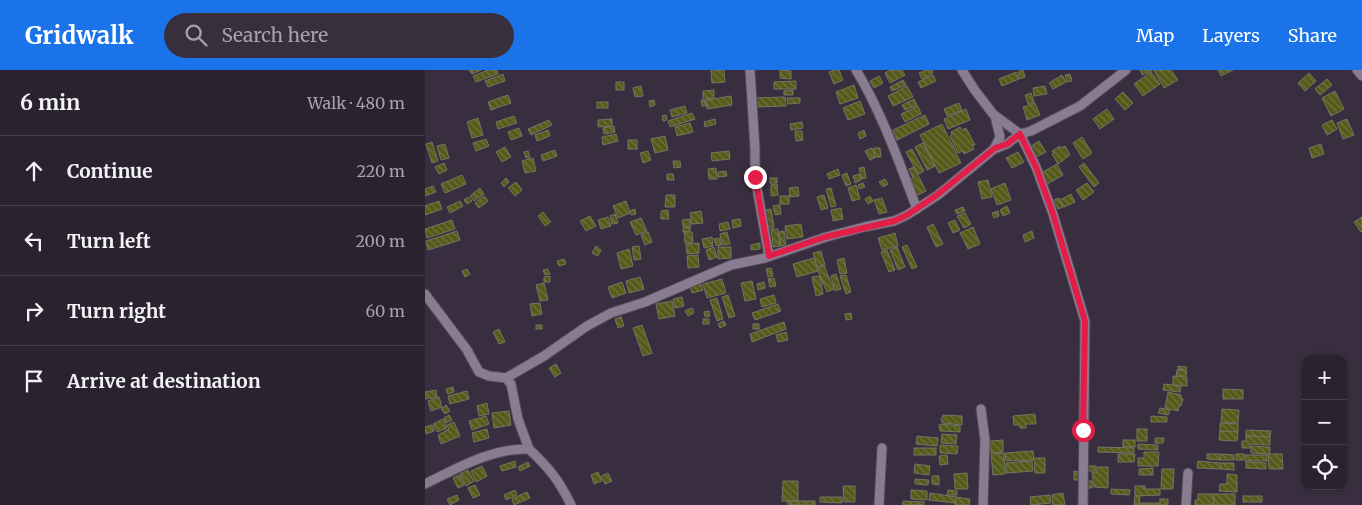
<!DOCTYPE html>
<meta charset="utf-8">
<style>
:root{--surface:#2b222f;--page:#372f3b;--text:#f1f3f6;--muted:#a6a4aa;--line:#473f4b;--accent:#1a73e8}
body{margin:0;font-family:Merriweather,serif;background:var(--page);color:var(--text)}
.controls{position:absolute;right:15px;bottom:15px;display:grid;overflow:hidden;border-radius:10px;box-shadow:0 1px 4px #0004}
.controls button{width:45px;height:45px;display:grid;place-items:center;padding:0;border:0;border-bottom:1px solid var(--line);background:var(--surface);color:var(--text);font:25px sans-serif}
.stop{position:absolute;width:15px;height:15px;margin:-11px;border:4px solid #e11d48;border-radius:50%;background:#fff}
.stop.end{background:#e11d48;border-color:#fff;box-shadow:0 1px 5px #0008}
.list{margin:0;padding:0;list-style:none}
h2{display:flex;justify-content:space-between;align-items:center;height:65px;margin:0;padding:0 20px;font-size:21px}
h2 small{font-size:16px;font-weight:400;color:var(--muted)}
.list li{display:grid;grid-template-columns:32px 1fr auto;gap:15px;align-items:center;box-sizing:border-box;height:70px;padding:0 20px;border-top:1px solid var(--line)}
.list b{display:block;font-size:19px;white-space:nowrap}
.list em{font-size:16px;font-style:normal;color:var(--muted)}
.icon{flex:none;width:28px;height:28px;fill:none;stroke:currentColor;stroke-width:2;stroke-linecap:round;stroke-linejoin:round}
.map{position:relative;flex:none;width:937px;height:435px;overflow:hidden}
header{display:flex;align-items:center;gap:30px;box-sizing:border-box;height:70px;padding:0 25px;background:var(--accent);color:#fff}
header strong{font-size:24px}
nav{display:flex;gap:28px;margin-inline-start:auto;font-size:18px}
.search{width:350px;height:45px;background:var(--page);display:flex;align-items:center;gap:12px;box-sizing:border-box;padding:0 18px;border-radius:28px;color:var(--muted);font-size:19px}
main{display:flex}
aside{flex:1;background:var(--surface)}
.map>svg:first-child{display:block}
.building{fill:url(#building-back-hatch);stroke:#727660}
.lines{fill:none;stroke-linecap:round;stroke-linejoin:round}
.minor-casing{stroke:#534a58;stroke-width:11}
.minor{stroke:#897c90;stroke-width:9}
.route{stroke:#e11d48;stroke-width:6}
</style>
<header>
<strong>Gridwalk</strong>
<div class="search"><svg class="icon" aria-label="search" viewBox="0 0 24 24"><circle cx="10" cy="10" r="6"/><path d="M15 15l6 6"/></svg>Search here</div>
<nav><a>Map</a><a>Layers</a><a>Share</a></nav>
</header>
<main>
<aside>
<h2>6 min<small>Walk · 480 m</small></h2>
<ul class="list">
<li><svg class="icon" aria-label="ahead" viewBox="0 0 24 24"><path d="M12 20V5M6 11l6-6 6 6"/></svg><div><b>Continue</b></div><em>220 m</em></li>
<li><svg class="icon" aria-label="left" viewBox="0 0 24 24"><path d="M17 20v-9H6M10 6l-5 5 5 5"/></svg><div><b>Turn left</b></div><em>200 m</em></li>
<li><svg class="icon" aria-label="right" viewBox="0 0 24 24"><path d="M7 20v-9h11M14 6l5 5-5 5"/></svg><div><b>Turn right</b></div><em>60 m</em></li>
<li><svg class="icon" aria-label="arrive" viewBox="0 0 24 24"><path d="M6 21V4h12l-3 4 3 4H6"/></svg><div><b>Arrive at destination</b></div></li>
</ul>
</aside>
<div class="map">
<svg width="937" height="435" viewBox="0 0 937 435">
<defs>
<pattern id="building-back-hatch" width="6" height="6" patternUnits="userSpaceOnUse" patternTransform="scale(1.25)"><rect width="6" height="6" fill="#545b1a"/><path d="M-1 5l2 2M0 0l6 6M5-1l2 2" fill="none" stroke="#6d733c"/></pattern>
</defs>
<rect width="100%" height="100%" fill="#392e3f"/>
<g class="building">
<path d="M44 0H56L47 4Z"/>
<path d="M63 0H72L73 4 51 12 48 6Z"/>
<path d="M286 0H299L300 12 287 13Z"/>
<path d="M355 0 366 1V9L355 8Z"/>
<path d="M410 0H414L418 10 409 14 404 2Z"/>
<path d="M465 0H477L480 5 465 13 460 3Z"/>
<path d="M501 0H507L508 3 497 9 494 3Z"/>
<path d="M598 0 600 7 595 9 593 2Z"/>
<path d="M715 0H728L717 5Z"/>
<path d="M730 0H746L753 10 739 18 729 1Z"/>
<path d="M793 0H808L796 6Z"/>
<path d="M591 2 594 9 577 16 574 9Z"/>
<path d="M726 2 735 14 718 26 709 14Z"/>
<path d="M884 3 891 11 880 21 873 13Z"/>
<path d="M78 4 80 11 63 17 60 11Z"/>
<path d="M645 4 647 11 642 12 640 5Z"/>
<path d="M508 5 511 11 496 18 493 12Z"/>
<path d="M637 5 641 12 628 19 624 13Z"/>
<path d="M454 6 458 13 449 18 445 11Z"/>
<path d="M902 9 907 15 895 25 890 19Z"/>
<path d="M478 10 481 15 467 21 465 17Z"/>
<path d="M371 11V19H349V12Z"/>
<rect x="191" y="12" width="8" height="8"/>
<path d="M429 15 433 28 415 34 411 22Z"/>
<path d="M216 16 218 26 210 27 208 18Z"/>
<path d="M482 16 488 27 468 36 463 26Z"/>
<path d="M620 16 622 24 609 26 608 18Z"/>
<path d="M289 20V28L278 29V21Z"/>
<path d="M368 20V25H359V21Z"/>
<path d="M910 21 919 39 906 46 897 28Z"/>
<path d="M698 22 708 33 700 40 690 29Z"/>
<path d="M606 23 609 32 603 34 600 25Z"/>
<path d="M83 25 86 33 66 40 63 32Z"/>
<path d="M306 26 307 35 282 39 281 30Z"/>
<path d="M360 27 361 36 329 37V28Z"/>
<path d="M362 28H375V33L363 34Z"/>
<path d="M489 29 492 35 480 40 477 35Z"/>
<path d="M229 30 230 35 225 37 224 31Z"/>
<path d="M276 30H280L281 36H277Z"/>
<path d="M435 31 440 44 423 50 418 38Z"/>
<rect x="172" y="32" width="11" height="6"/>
<path d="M534 33 537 40 522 46 519 39Z"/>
<path d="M610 33 615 45 602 50 598 37Z"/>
<path d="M260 36 262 43 247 47 245 40Z"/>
<path d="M493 36 496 44 480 52 476 44Z"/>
<path d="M541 39 545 50 523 59 519 49Z"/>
<path d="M682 39 689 49 675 59 668 49Z"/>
<path d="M267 43 270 49 245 57 243 51Z"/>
<path d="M241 45 242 50 238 51 237 46Z"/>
<path d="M500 45 504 54 472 70 468 60Z"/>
<path d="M89 46 92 53 73 59 71 52Z"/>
<path d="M53 48 58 65 47 68 42 52Z"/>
<path d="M187 49V56L173 57V50Z"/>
<path d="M290 49 291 54 280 57 279 52Z"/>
<path d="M922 49 929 65 918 69 912 53Z"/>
<path d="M124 50 127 55 106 65 103 59Z"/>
<path d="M907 50 912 59 902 65 897 55Z"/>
<path d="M377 52 378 58 366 60 365 54Z"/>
<path d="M265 53 268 62 252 66 250 57Z"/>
<path d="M517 54 536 93 514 103 495 65Z"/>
<path d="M189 56 190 62 179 64 178 58Z"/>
<path d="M535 57 537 60 541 58 550 75 547 76 549 79 539 84 538 81 533 83 525 66 527 65 526 62Z"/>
<path d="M94 58 97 66 86 70 83 62Z"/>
<path d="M123 60 125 66 112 71 110 65Z"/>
<path d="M439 60 441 66 435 69 433 63Z"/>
<path d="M370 61H377L378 70 371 71Z"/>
<path d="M191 64 193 71 178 75 177 67Z"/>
<path d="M240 66 243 80 230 83 226 69Z"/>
<path d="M657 67 667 83 658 89 648 73Z"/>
<path d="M61 69 64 76 51 81 48 73Z"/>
<rect x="203" y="70" width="9" height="9"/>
<path d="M614 71 621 82 611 87 605 77Z"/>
<path d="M7 72 13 91 7 93 1 74Z"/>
<path d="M498 73 510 96 502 100 490 77Z"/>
<path d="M20 74 24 88 16 90 12 76Z"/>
<path d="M896 74 899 84 887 88 884 78Z"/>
<path d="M635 76 636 78 640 76 645 85 633 94 627 84 629 83 627 81Z"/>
<path d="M80 77 86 87 77 92 71 82Z"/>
<path d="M447 78 451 87 445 90 440 81Z"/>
<path d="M449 78H455L456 87H449Z"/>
<path d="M487 79 499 101 493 104 481 82Z"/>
<path d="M130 80 132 86 118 91 116 85Z"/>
<path d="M103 81 105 87 101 88 99 82Z"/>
<path d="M223 81 226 90 218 93 215 83Z"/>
<path d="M304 81 305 89 287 91 286 83Z"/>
<path d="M593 82 599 92 587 98 581 88Z"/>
<path d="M108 88 111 101 100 103 97 91Z"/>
<path d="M248 91H255L256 97 249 98Z"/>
<path d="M19 93 22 100 14 104 10 97Z"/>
<path d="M659 93 674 113 669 117 654 97Z"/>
<path d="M632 94 638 105 622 114 616 103Z"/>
<path d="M439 97 441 108 436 109 434 98Z"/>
<path d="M489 97 501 121 491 126 483 110 488 108 484 99Z"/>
<path d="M291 98 292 109H284L283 99Z"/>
<path d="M413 99 415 105 404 109 402 104Z"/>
<path d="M301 101 302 106 293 107V102Z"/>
<path d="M422 103 426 114 421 116 417 105Z"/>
<path d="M242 104H248L249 110H242Z"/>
<path d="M434 104 436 110 430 113 428 106Z"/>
<path d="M37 105 41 114 20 123 16 114Z"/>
<path d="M81 108 84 112 79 117 76 113Z"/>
<rect x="345" y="108" width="7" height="5"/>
<path d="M460 109 463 114 458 117 454 112Z"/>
<path d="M563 110 567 127 557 129 553 112Z"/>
<path d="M91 112 97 120 90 126 83 118Z"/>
<path d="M438 113 440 117 434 119 433 115Z"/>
<path d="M580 113 586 130 572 135 566 119Z"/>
<path d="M662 113 669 122 658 130 651 120Z"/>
<path d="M352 114 353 125 346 126V115Z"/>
<path d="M431 115 435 129 427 131 423 118Z"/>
<path d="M8 116 11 122 0 126V119Z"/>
<path d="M373 117 374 126 365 127 364 118Z"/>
<path d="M55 118 59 124 49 131 45 126Z"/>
<path d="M406 118 411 136 406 137 401 119Z"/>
<path d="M646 124 650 132 639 137 635 130Z"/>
<path d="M241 125H250V137H240Z"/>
<path d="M399 125 403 138 396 140 392 127Z"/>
<path d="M59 126 63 131 54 138 50 133Z"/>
<rect x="355" y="126" width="9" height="8"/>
<path d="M445 126 448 131 443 134 440 129Z"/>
<path d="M43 127 47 131 42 134 39 130Z"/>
<path d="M457 128 462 142 454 144 449 130Z"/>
<path d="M634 128 638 137 633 139 629 130Z"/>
<path d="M14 131 17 139 0 145V136Z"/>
<path d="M35 131 38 136 25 143 22 137Z"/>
<path d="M201 131 205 143 193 148 188 136Z"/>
<path d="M355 135 356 144 350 145 348 136Z"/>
<path d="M582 136 585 143 578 146 575 140Z"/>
<path d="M538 137 540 141 532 144 530 140Z"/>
<path d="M416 138 418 149 408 151 406 140Z"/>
<path d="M210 139 211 144 206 145 205 141Z"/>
<path d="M346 139 349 157 343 158 340 140Z"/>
<path d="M243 140 244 149H236V141Z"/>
<path d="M276 141 278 153 267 154 265 143Z"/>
<path d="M573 141 574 146 569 148 567 143Z"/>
<path d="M118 142 126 152 120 156 113 146Z"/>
<path d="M540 143 546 154 539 158 532 146Z"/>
<path d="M190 144 193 153 187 154 185 146Z"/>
<path d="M165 146 171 156 161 161 155 151Z"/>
<path d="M183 147 186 156 176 159 173 150Z"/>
<path d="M937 147V161L936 162 929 152Z"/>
<path d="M216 148 222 161 211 165 205 152Z"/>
<path d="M265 149 266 156 258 157 257 150Z"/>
<path d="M315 149 316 156 308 158 307 150Z"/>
<path d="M27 150 30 159 2 168 0 159Z"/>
<path d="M530 150 535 160 528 163 523 153Z"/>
<path d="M303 152 305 159 295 161 294 154Z"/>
<path d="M376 154 378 167 362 169 360 156Z"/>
<path d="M508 154 518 174 511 177 502 157Z"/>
<path d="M265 157V161L258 162V158Z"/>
<path d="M548 157 555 174 543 179 535 163Z"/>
<path d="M346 159H353L355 176 348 177Z"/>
<path d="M32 161 35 170 3 180 1 171Z"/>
<path d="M359 161 361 175 356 176 354 162Z"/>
<path d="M607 161 609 168 600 172 598 165Z"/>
<path d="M223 162 227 172 220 175 216 165Z"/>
<path d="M259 162H267L268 172 260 173Z"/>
<path d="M302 162 305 174 297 175 295 164Z"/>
<path d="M470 163 473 176 457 180 453 168Z"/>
<path d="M287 167 288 176 279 178 277 169Z"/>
<path d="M294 168 296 175 291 176 289 169Z"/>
<path d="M274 173V183L262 184 261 174Z"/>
<path d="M335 173V179L326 180V175Z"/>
<path d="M482 175 492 197 487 199 477 177Z"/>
<path d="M171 176 176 180 173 186 167 183Z"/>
<path d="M214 176 216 189 209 190 207 177Z"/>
<path d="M289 177 292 187 284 190 281 180Z"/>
<path d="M293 177H306V188L293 189Z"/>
<path d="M472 177 480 197 473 200 465 180Z"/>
<path d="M204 179 208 196 196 199 192 183Z"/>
<path d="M462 180 470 200 464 202 456 182Z"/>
<path d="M396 181 400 195 392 197 388 183Z"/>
<path d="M273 185 274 197 263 198 262 186Z"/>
<path d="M389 188 393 201 372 207 368 194Z"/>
<path d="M419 188 422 203 415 204 412 190Z"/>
<path d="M139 189 141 194 134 196 132 191Z"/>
<path d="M399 196 409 219 402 222 392 199Z"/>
<path d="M346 198 348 206 343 207 341 199Z"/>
<path d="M42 199 45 204 40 207 37 201Z"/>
<path d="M123 199 125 204 120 205 118 200Z"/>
<path d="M411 204 416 219 410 221 406 206Z"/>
<path d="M421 205 426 222 421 224 415 206Z"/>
<path d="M125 206V212H119V207Z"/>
<path d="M395 206 398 224 391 226 387 207Z"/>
<path d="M215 207 219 219 204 223 201 211Z"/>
<path d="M349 208 351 216 345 217 343 209Z"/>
<path d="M297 209 301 223 282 228 278 214Z"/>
<path d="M327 211 331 229 320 231 316 213Z"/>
<path d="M197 212 201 223 187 228 183 217Z"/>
<path d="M339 212 340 218 333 220 332 214Z"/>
<path d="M119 213 123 230 115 231 111 215Z"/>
<path d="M276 214 278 220 267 223 265 217Z"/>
<path d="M303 225 310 246 304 248 297 227Z"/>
<path d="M349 225 351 233 337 237 335 229Z"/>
<path d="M257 227 259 236 250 238 248 229Z"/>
<path d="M292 228 298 249 292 251 285 230Z"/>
<path d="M247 231 250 246 234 249 231 234Z"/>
<path d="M115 233 117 244 107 246 105 234Z"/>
<path d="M353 234 356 241 330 250 327 243Z"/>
<path d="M267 238 269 243 263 246 260 241Z"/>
<path d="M284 241 285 246 280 247 279 242Z"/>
<path d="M426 243 427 249 421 250 420 244Z"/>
<path d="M196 247 199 256 193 258 190 249Z"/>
<rect x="278" y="249" width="6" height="5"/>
<path d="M299 251 301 255 295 258 293 254Z"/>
<path d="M359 252 361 259 327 272 325 264Z"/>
<rect x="328" y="254" width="6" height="5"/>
<rect x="111" y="255" width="6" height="4"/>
<path d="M217 255 227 283 218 286 208 258Z"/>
<path d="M74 259 80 272 74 274 68 262Z"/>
<path d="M361 262 363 270 353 272 351 265Z"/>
<path d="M131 294 136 303 130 307 124 298Z"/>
<path d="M753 296 762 297 761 300 753 299Z"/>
<path d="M752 300 762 301 761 306H751Z"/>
<path d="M748 306 762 307V316L748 315Z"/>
<path d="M739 314 756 316 755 322 738 320Z"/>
<path d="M28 317 29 322 23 324 21 319Z"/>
<path d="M798 319 818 320V329H798Z"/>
<path d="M11 320 12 327 0 329V322Z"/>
<path d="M42 321 44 329 25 334 23 326Z"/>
<path d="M743 322 756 325V328L758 329 756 336H754L753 341 740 338Z"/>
<path d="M14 327 17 337 6 341 3 331Z"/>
<path d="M62 333 64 344 54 346 52 336Z"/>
<path d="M21 335 25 341 20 344 16 339Z"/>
<path d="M735 338 745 340 743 345 733 343Z"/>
<path d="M797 339 814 340 813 353 796 352Z"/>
<path d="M84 341 86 355 69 358 67 343Z"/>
<path d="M610 344 611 354H601V358H595V355H589L588 346Z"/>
<path d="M24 345 27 350 21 353 19 348Z"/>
<path d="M518 345 537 346V355L518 353V351H516Z"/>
<path d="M61 346 64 354 47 360 44 351Z"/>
<path d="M726 346 742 347V352H726Z"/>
<path d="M18 349 22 358 12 362 8 354Z"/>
<path d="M29 352 35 366 16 374 13 365 24 359 22 355Z"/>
<path d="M795 353 813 354V362L795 361Z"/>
<path d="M516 354 535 356V362L515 361 514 355Z"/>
<path d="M7 355 9 361 1 364 0 357Z"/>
<path d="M62 359 64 368 49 372 47 363Z"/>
<rect x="712" y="359" width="10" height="12"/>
<path d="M821 360 846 361 845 367 821 366Z"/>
<path d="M795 361 813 362 812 371 794 370Z"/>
<path d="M517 364 532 365 531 374 516 373Z"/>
<path d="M492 366 513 368 512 376 491 374Z"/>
<path d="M821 366 845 367V375L825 374V378H817V371H821Z"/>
<path d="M730 368H739L738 373H730Z"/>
<path d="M578 370V382L566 383 565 371Z"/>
<rect x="698" y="370" width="12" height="7"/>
<path d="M713 374 733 375V380L713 379Z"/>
<path d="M515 375 533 376 532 384 515 383Z"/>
<path d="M826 376 845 377V384L826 383Z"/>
<path d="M673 377 709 378V383L673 382Z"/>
<rect x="489" y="378" width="22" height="7"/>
<path d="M608 381 609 390 581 391 580 383Z"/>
<path d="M719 382H734L733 396H713V388H719Z"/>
<path d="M579 383 580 404 568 405 566 384Z"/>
<path d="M693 384H710L709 392H693Z"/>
<path d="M782 384H796L795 390 782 389Z"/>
<path d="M796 384 809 385V390H795Z"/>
<path d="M811 384H819L818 390H811Z"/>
<path d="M843 384H857L858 399H844Z"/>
<path d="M522 385 523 394 515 395 514 386Z"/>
<rect x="820" y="385" width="22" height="6"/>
<path d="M609 388H620V403H610Z"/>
<path d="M90 391 91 397 77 401 75 396Z"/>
<path d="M607 391 608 401 581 403V393Z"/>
<path d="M773 391 796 393V399L772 398Z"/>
<path d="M103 392 105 396 95 401 93 397Z"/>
<path d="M821 392 841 393V399L821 398Z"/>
<path d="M796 393H809V400L796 399Z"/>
<path d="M490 394 505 396 504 405 489 403Z"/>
<path d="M57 396 62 406 51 412 46 401Z"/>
<rect x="663" y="396" width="8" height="5"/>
<path d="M672 397H683V418L669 417 667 402 672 403Z"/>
<path d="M728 398V405H714V399Z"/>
<path d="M737 399H749L748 419H736Z"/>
<path d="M43 400 49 411 41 416 35 404Z"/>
<path d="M649 401 655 402V410H649Z"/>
<path d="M173 402 177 411 169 414 166 405Z"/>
<path d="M183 403 187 411 180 414 176 406Z"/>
<path d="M542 403 543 419H530L529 404Z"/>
<path d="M802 404 812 405V422L794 421 795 414H802Z"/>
<path d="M34 405 39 415 33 418 28 408Z"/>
<path d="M507 406H514V415L507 414Z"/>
<path d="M490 409 504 410 503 415 490 414Z"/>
<path d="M358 411H373V431H357Z"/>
<path d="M662 411H667V418H661Z"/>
<path d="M50 415 55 425 48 428 43 418Z"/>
<path d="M418 416H430V432H419Z"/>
<path d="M710 416H720V419H735V425L710 426Z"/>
<path d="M887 416H900V419Z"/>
<path d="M686 419 705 420 704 425 686 424Z"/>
<path d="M90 420 92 425 81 430 79 425Z"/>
<path d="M486 420 502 421V430L486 429Z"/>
<path d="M523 420 532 421V425H522Z"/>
<path d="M102 422 105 428 89 435 87 429Z"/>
<path d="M505 423 531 427 530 433 504 430Z"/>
<path d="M638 423 640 435H628L627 425Z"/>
<path d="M773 424H789V435H770V430H773Z"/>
<rect x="789" y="424" width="21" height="11"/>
<path d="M32 425 34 430 25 435 22 429Z"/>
<path d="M625 425 626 433 606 435 605 427Z"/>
<path d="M710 426H715L714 435H709Z"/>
<rect x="818" y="426" width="19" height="6"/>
<path d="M395 427H417V433L395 432Z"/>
<path d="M531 427 545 429 544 435H530Z"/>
<rect x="735" y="429" width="8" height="6"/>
<path d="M362 431H390V435H363Z"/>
<path d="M478 431 499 432V435H478Z"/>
<rect x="714" y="433" width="21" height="2"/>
</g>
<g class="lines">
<defs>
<g id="minor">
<path d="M325 0 330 79V107L344 186"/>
<path d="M431 0C457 43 474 92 492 139"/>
<path d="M537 0 549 19 568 44 595 64 611 97 628 144 660 251 658 435"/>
<path d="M932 0 937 6"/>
<path d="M569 79 575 67 570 46"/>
<path d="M0 224 42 280 54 302 64 306 81 308 86 314 93 349 104 379"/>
<path d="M81 308 119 286 162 256 186 243 220 232 306 195 340 188 401 167 439 157 469 151 482 145 513 125 569 79 582 74 595 64 606 61 655 36 701 0"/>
<path d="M556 339 560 370 558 435"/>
<path d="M0 414C33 398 66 378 104 379 124 398 134 410 146 435"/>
<path d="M454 435 457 378"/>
<path d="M761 435 763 403"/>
</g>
</defs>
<use href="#minor" class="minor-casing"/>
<use href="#minor" class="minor"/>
</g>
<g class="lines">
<path class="route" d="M330 107 344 186 400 167 469 151 482 145 512 125 570 78 582 74 595 64 611 97 628 144 660 251 658 360"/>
</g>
</svg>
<div class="controls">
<button>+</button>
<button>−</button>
<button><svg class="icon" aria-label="locate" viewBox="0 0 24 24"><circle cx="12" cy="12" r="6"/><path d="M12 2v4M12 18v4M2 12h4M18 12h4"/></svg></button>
</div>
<div class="stop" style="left:658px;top:360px"></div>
<div class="stop end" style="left:330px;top:107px"></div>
</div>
</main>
